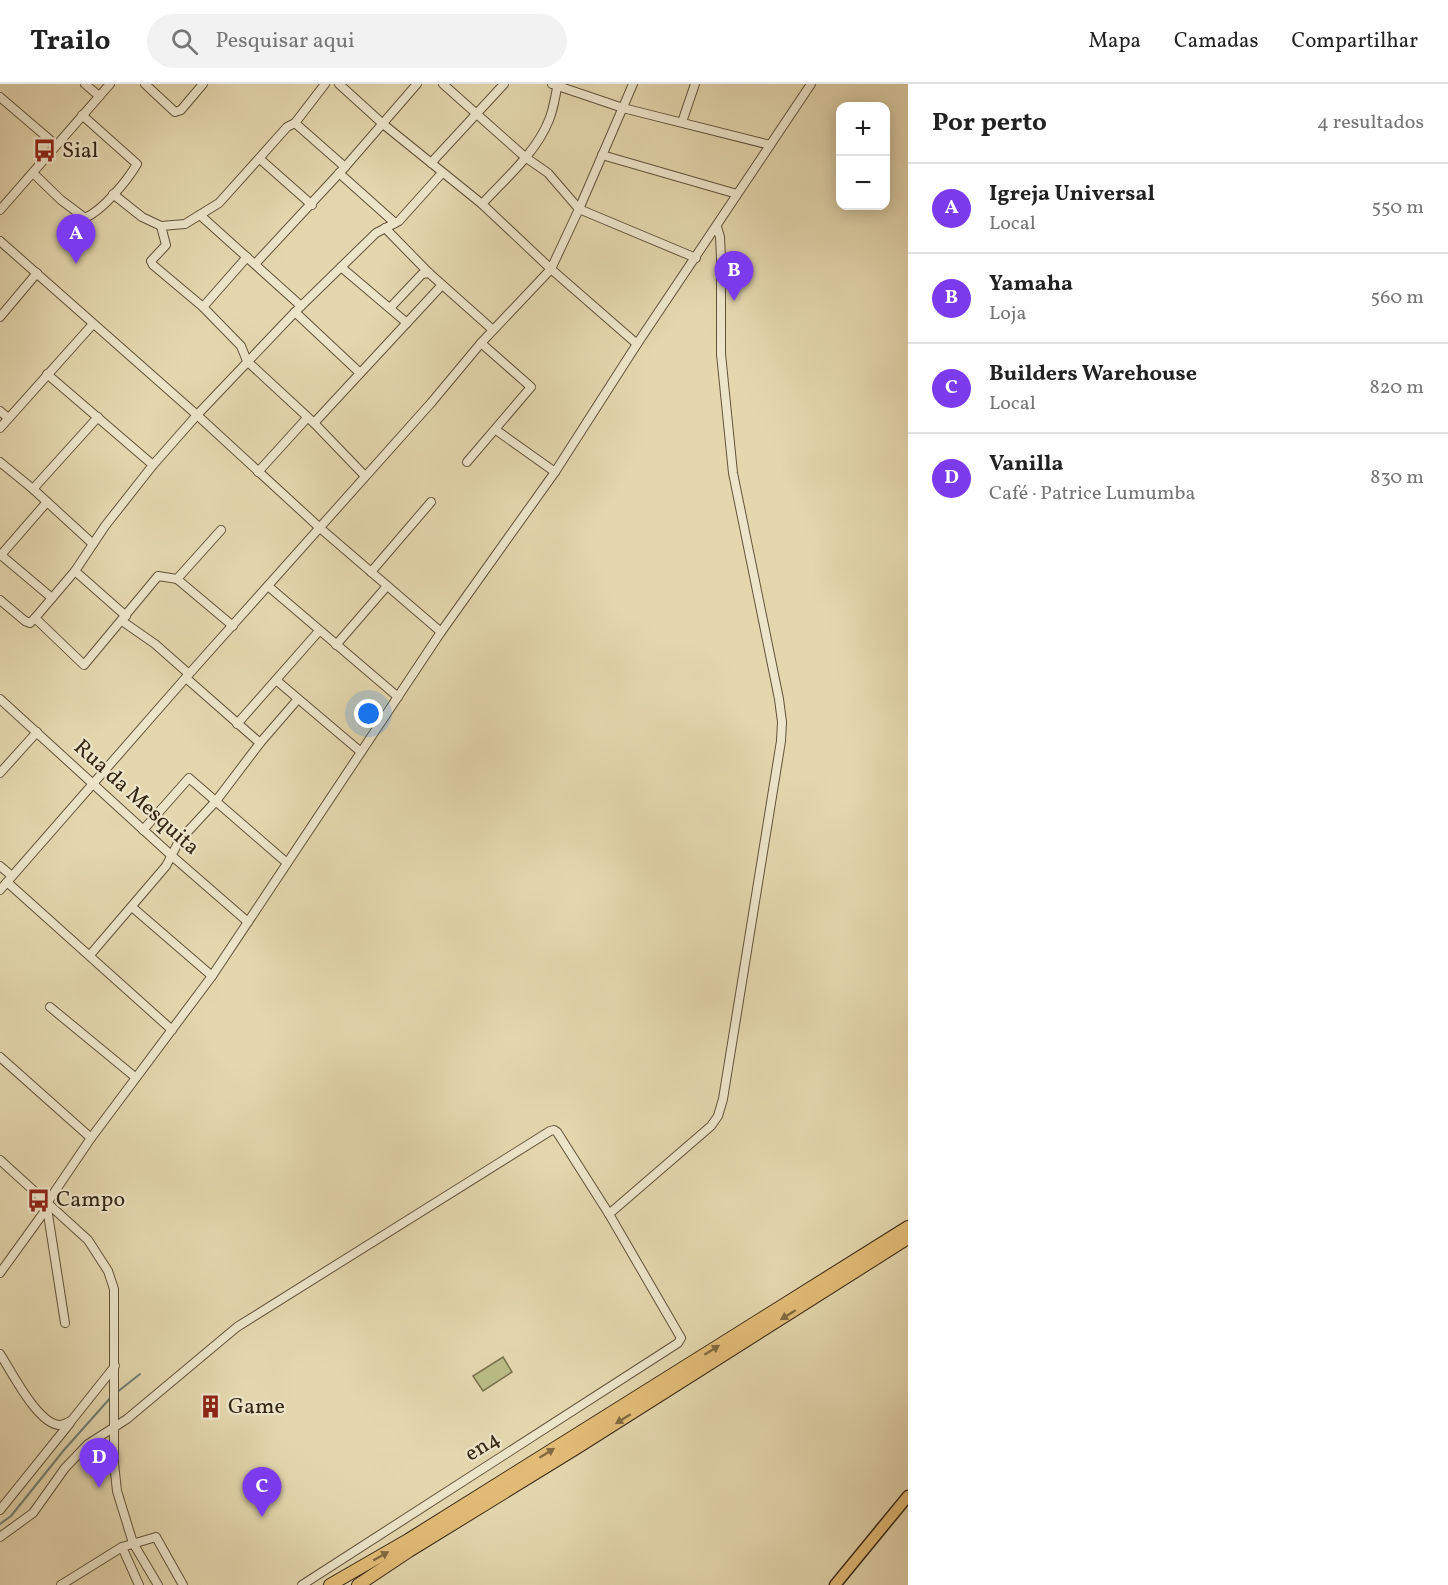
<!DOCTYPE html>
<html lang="pt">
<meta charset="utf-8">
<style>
:root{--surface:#fff;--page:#f2f2f2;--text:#222;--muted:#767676;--line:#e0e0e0;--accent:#7c3aed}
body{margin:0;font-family:Vollkorn,serif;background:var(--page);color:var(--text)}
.controls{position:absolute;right:18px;top:18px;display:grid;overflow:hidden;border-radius:12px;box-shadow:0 3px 15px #0003}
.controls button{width:54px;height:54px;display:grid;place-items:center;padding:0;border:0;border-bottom:2px solid var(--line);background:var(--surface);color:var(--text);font:30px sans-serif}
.you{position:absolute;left:369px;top:630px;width:21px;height:21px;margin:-15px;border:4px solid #fff;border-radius:50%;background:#1a73e8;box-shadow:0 0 0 9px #1a73e833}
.badge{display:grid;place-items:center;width:39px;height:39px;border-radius:50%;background:var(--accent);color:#fff;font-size:20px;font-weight:700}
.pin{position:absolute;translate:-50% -50px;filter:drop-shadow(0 2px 3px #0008)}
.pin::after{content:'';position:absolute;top:32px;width:21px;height:18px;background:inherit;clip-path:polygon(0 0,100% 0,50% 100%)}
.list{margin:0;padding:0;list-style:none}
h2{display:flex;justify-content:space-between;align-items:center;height:78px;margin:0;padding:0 24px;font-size:26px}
h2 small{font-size:20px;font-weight:400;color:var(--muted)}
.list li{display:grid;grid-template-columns:39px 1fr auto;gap:18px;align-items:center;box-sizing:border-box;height:90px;padding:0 24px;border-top:2px solid var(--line)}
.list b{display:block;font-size:22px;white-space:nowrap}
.list p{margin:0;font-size:20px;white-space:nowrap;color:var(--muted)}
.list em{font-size:20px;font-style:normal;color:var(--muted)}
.icon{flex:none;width:33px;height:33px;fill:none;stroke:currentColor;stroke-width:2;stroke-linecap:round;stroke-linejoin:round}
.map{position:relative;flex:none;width:908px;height:1501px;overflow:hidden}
header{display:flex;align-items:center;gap:36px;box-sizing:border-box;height:84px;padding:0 30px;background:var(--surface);border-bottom:2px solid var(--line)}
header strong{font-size:28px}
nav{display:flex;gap:33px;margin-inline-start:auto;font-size:21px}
.search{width:420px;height:54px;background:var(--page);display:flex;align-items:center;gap:15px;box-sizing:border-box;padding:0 21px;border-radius:33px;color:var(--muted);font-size:22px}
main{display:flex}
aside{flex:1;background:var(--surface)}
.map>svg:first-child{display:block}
.green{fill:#babd86;stroke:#78724d;stroke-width:1.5}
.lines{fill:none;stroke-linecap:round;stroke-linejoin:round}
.stream{stroke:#707e73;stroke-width:2}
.minor-casing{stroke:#61523a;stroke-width:10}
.major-casing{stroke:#352614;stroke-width:13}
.highway-casing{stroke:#352614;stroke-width:14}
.minor{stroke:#ede5ca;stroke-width:8}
.major{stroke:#e2bc77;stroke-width:10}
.highway{stroke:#e2bc77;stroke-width:12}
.oneway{fill:#836a41}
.labels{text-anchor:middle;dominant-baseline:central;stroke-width:4.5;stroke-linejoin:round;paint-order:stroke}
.poi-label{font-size:22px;fill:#352614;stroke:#ede5ca;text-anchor:start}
.street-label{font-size:22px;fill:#352614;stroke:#ede5ca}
</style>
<header>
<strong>Trailo</strong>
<div class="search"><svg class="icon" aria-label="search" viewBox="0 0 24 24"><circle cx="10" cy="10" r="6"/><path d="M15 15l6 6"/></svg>Pesquisar aqui</div>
<nav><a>Mapa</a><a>Camadas</a><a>Compartilhar</a></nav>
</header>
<main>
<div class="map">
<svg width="908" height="1501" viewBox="0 0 908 1501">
<rect width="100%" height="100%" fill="#e4d7ae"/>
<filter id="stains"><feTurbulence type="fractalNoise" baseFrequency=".00333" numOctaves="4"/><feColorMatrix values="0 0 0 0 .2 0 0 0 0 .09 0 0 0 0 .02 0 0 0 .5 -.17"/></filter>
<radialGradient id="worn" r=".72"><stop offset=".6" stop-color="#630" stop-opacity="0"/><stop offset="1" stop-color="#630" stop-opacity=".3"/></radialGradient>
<path class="green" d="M503 1273 512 1288 483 1307 473 1292Z"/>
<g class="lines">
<g class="stream">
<path d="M116 1309 140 1290"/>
<path d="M0 1440 11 1432 64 1366 112 1312"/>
</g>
<defs>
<g id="minor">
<path d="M85 0 99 12"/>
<path d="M145 0 175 28 181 26 203 0"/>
<path d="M325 0 295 39 287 43 219 119 185 140 161 142 166 161 151 177 153 181 203 223 241 262 247 277 314 339 365 392"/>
<path d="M339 0 383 40 482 120 551 185 637 260"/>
<path d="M443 0 525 73 548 89 579 125 696 174"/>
<path d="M552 0 623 24 770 61"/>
<path d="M0 13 56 61"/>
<path d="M682 38 695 0"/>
<path d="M295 39 345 83"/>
<path d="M602 71 737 110"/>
<path d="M260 75 312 121"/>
<path d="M431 79 504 0"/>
<path d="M33 89 61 116 85 134C103 126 127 97 137 80L82 31"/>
<path d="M339 89 395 139"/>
<path d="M113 110 142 133 161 142"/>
<path d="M482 120C505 95 536 69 549 36 554 24 555 12 558 0"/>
<path d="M0 126 110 0"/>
<path d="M200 131 301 222"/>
<path d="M385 144 429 189 493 246"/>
<path d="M0 157 197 331 320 444 441 548"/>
<path d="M255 180 345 83 417 0"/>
<path d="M341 183 407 239"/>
<path d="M203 223 247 173"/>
<path d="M390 224 422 190 429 189"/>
<path d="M295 228 360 289"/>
<path d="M0 233 37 189"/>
<path d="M47 290 153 381"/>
<path d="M0 327 8 334"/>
<path d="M314 339 442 201"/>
<path d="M0 344 93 240"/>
<path d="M496 346 555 388"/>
<path d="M0 378 33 405 93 460"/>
<path d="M467 378 531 303 481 259"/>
<path d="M258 388 307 334"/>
<path d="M33 405 98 333"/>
<path d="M1 471 52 514"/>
<path d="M0 472 47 418"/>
<path d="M75 487 126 532"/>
<path d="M371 488 431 418"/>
<path d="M177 495 221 446"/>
<path d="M268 502 398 613"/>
<path d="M0 516 25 537 30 539 35 534 75 487 105 442 153 381 197 331 295 228 376 149 399 137 442 89"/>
<path d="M35 534 84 581 158 492 177 495 233 542"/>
<path d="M122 537 155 560 189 590"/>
<path d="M336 561 387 502"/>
<path d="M186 594 260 659"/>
<path d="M276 596 361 668"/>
<path d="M0 615 172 772 248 838"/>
<path d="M237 640 319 547"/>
<path d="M0 689 37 648"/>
<path d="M143 746 189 694 287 779"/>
<path d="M0 782 12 792"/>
<path d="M7 798 172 946"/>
<path d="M0 806 189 590 431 319 481 259 551 185 579 125 633 0"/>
<path d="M132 823 212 892"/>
<path d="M90 871 166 782 179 757 216 717 260 659 298 615"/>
<path d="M50 923 135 993"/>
<path d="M0 973 91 1054"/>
<path d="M0 1076 88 1156 108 1187 114 1205V1379L117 1407 133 1459 158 1501"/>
<path d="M47 1124 65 1239"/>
<path d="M609 1130 711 1042 718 1032 723 1015 781 657 782 638 779 615 733 389 721 270V174L720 153 717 143"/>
<path d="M0 1189 47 1124V1119L91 1054 212 892 441 548 555 388 637 260 811 0"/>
<path d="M0 1270C12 1288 37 1339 59 1341 64 1341 67 1339 72 1336L115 1282"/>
<path d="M0 1426 70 1339"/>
<path d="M0 1453 33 1429 65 1384 88 1360 127 1335 237 1243 550 1047 554 1046 557 1048 609 1130 681 1254 678 1259 302 1501"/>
<path d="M122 1463 139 1501"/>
<path d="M61 1501 122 1463 156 1453 183 1501"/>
</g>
<path id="major" d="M835 1501 908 1412"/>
<g id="highway">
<path d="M330 1501 408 1456 908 1143"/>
<path d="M358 1501 409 1467 578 1363 908 1154"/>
</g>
</defs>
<use href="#minor" class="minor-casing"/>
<use href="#major" class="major-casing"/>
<use href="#highway" class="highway-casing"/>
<use href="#minor" class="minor"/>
<use href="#major" class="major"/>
<use href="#highway" class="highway"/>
</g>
<defs><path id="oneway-solid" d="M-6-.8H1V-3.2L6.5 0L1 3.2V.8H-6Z" transform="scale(1.5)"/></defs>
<g class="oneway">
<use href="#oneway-solid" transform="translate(788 1231) rotate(148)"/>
<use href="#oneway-solid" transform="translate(712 1266) rotate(-32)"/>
<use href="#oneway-solid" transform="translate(623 1335) rotate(148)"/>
<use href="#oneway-solid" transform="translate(547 1369) rotate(-32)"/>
<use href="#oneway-solid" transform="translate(381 1472) rotate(-30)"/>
</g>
<defs>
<symbol id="bus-bare" viewBox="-9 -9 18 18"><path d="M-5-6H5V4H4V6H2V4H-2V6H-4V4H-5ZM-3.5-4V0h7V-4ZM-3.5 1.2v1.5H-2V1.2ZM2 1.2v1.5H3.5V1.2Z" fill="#8f2418" stroke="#ede5ca" stroke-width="2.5" paint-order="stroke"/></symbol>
<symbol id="building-bare" viewBox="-9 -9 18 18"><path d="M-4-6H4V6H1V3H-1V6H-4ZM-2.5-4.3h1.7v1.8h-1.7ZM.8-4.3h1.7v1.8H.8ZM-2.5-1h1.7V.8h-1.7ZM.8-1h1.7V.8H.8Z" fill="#8f2418" stroke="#ede5ca" stroke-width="2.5" paint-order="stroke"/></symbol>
</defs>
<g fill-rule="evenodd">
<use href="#bus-bare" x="28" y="50" width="33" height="33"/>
<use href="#bus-bare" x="22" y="1100" width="33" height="33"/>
<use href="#building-bare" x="194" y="1306" width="33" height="33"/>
</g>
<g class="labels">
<g class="poi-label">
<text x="62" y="67">Sial</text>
<text x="56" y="1116">Campo</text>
<text x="228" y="1323">Game</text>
</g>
<g class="street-label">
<text transform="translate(136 714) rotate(42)">Rua da Mesquita</text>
<text transform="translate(483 1363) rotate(-32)">en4</text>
</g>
</g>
<rect width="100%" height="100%" filter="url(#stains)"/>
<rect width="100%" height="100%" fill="url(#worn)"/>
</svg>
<div class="controls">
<button>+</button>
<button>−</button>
</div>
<div class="you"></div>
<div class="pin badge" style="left:76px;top:180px">A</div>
<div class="pin badge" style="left:734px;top:217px">B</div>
<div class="pin badge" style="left:262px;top:1433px">C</div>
<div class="pin badge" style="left:99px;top:1404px">D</div>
</div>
<aside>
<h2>Por perto<small>4 resultados</small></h2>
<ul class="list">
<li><span class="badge">A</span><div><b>Igreja Universal</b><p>Local</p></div><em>550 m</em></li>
<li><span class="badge">B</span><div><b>Yamaha</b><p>Loja</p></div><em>560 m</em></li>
<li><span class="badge">C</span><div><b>Builders Warehouse</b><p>Local</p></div><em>820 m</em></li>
<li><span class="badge">D</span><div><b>Vanilla</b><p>Café · Patrice Lumumba</p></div><em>830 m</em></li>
</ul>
</aside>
</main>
